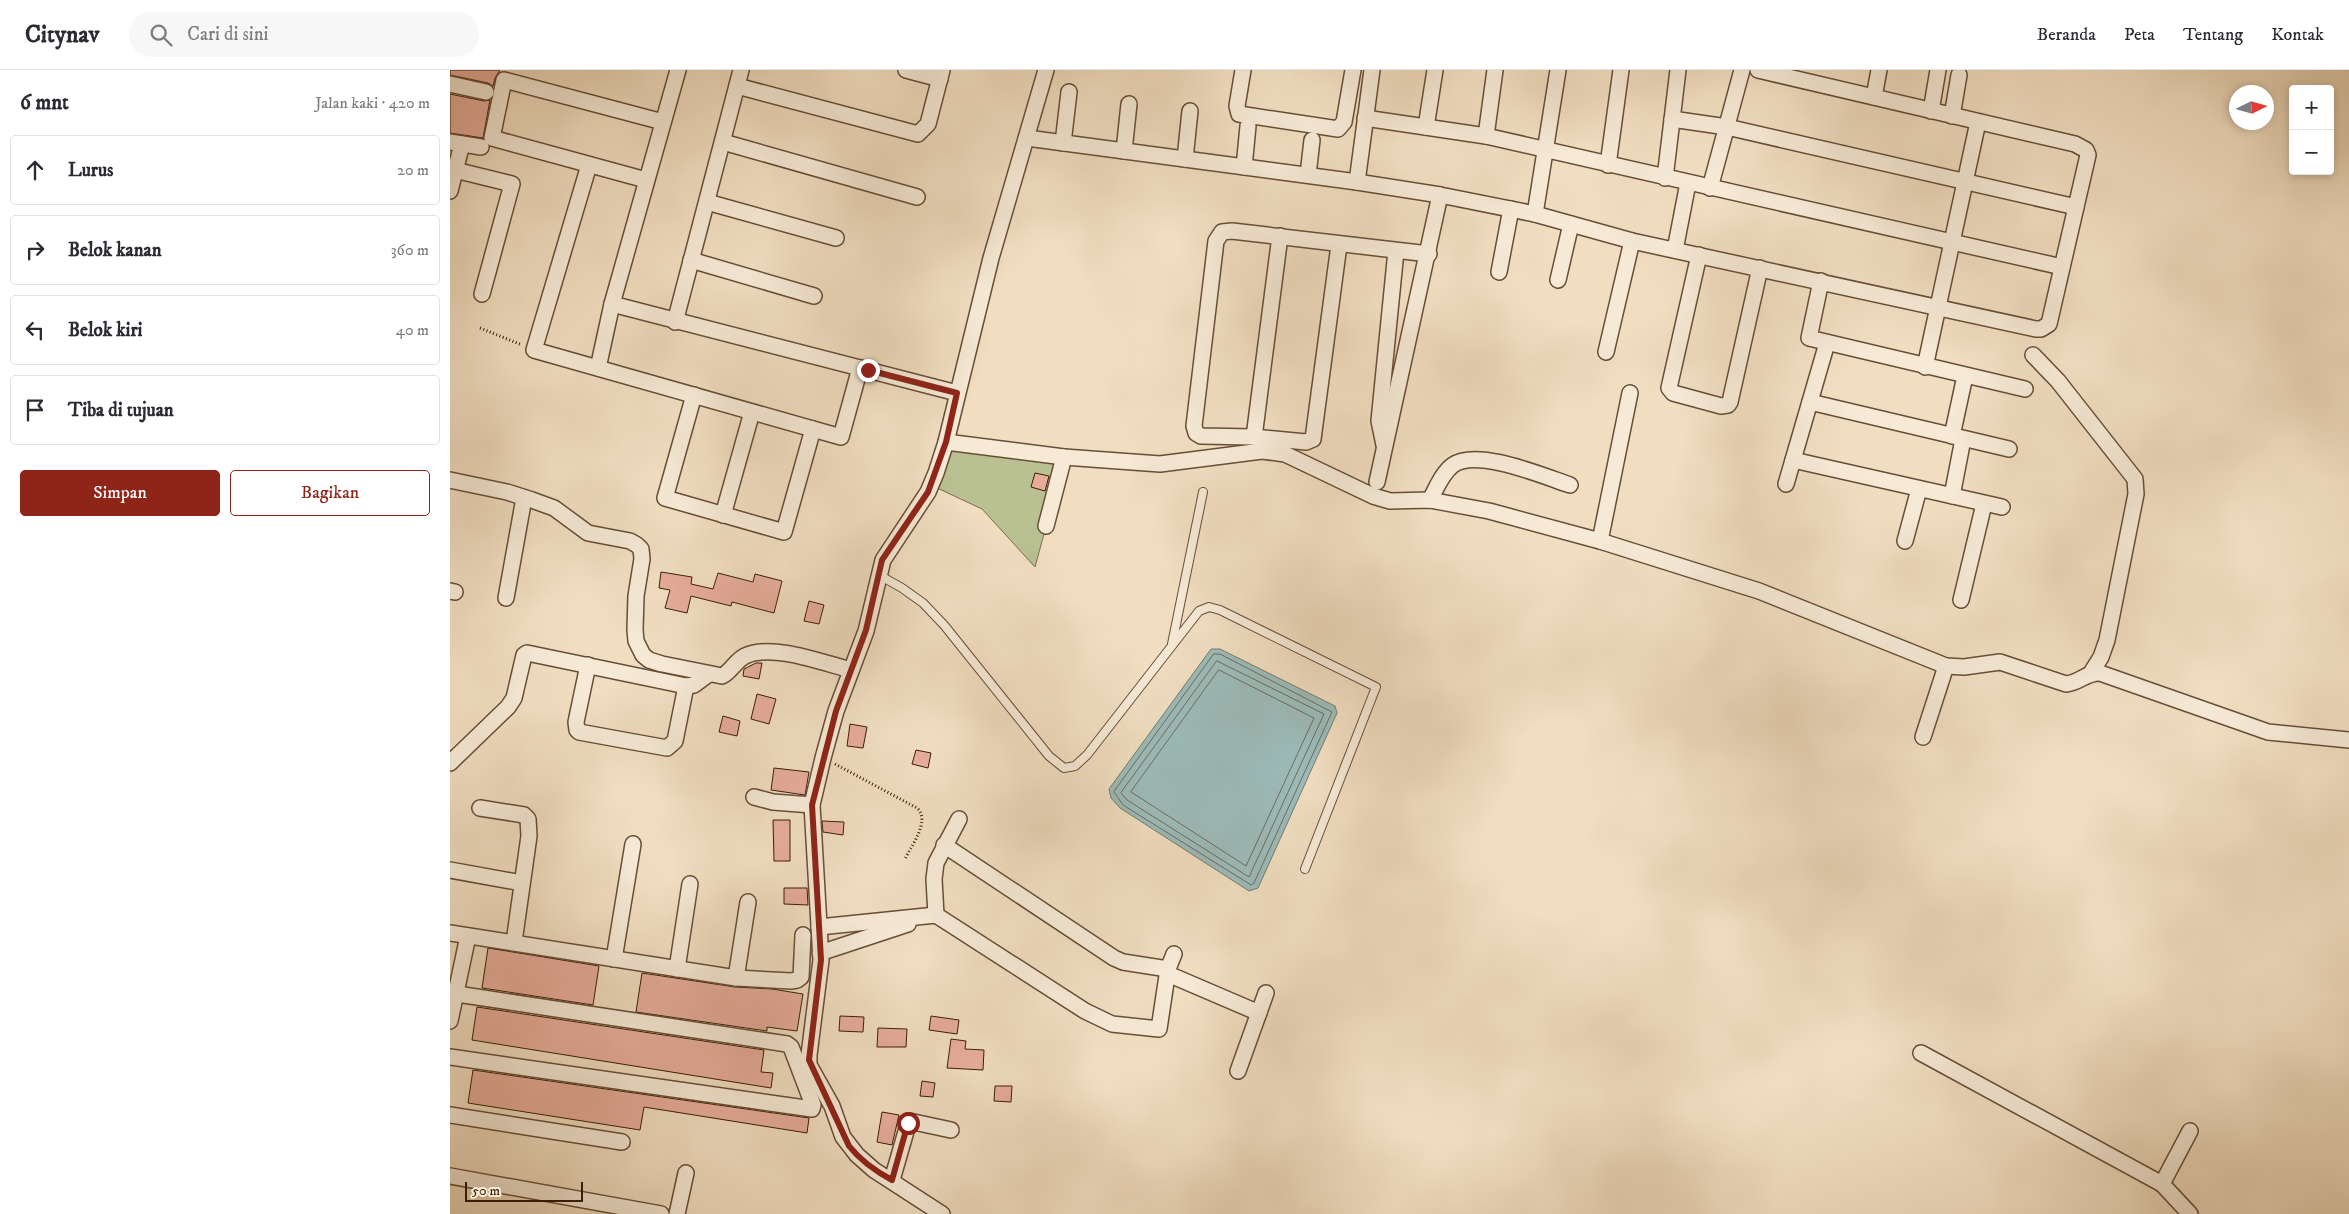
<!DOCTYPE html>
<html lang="id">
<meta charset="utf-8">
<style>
:root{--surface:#fff;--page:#f7f7f7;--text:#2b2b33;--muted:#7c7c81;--line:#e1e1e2;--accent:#8f2418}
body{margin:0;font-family:"IM FELL DW Pica",serif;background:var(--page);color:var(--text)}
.controls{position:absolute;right:15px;top:15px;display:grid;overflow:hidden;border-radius:5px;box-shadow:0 2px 8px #0003}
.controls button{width:45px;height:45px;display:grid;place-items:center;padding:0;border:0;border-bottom:1px solid var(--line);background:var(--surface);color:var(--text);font:25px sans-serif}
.compass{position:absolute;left:1779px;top:15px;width:45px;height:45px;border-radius:50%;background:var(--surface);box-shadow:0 2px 8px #0003;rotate:85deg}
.scale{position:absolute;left:15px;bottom:12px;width:118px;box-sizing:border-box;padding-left:5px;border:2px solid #3a1e08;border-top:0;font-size:14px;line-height:18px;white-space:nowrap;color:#3a1e08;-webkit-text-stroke:4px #f6ead7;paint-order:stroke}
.stop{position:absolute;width:15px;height:15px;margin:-11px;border:4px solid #8f2418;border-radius:50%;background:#fff}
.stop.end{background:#8f2418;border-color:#fff;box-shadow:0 1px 5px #0008}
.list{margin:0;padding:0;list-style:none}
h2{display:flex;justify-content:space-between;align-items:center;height:65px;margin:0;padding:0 20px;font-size:21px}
h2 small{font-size:16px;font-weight:400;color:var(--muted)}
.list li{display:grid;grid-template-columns:32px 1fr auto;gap:15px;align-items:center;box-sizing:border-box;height:70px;margin:0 10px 10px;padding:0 10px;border:1px solid var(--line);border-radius:5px}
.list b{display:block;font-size:19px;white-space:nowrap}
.list em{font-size:16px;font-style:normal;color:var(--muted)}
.actions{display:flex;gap:10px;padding:15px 20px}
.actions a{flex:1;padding:11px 0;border:1px solid var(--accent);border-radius:5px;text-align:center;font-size:18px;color:var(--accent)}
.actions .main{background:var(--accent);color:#fff}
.icon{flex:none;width:28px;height:28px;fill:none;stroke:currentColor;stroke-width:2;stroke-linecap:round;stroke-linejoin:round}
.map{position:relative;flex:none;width:1899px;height:1144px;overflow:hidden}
header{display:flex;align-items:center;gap:30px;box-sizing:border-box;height:70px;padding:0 25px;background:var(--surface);border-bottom:1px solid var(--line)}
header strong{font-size:24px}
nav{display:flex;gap:28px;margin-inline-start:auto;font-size:18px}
.search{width:350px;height:45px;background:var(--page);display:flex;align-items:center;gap:12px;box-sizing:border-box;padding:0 18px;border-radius:28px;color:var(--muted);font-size:19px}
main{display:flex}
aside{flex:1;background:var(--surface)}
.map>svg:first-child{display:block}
.green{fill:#b9c193;stroke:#7a704e}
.water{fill:#9cbbb9;stroke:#757c72}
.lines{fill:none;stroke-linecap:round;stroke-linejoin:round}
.shore{stroke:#6b6c60;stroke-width:1}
.building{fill:#e7ad9b;stroke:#3a1e08}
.service-casing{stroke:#684e36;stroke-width:10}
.minor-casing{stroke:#684e36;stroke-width:18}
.path{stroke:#3a1e08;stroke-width:3;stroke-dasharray:1 2.5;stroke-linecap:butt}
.service{stroke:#f6ead7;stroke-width:8}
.minor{stroke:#f6ead7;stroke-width:15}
.route{stroke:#8f2418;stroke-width:6}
</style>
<header>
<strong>Citynav</strong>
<div class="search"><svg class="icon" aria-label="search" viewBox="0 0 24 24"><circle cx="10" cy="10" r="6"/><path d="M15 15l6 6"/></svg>Cari di sini</div>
<nav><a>Beranda</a><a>Peta</a><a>Tentang</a><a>Kontak</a></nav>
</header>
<main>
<aside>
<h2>6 mnt<small>Jalan kaki · 420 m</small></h2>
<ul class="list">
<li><svg class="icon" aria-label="ahead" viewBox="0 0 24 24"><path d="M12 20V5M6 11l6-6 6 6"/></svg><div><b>Lurus</b></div><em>20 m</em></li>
<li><svg class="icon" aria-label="right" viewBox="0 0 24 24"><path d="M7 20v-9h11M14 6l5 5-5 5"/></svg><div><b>Belok kanan</b></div><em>360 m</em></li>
<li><svg class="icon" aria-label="left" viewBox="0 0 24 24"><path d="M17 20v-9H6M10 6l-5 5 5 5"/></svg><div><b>Belok kiri</b></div><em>40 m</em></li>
<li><svg class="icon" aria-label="arrive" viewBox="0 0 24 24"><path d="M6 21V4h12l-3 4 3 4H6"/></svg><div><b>Tiba di tujuan</b></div></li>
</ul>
<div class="actions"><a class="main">Simpan</a><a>Bagikan</a></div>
</aside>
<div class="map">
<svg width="1899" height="1144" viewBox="0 0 1899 1144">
<rect width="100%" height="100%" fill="#f1dec1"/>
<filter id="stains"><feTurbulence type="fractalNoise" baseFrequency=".004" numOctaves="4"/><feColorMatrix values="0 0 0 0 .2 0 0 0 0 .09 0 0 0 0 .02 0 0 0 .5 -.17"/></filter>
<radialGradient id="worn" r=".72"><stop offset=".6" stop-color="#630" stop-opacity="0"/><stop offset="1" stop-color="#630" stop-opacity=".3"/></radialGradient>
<path class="green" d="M499 369 616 383 585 497 532 439 485 417Z"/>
<path class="water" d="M761 579H770L885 636 887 643 808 818 799 821 670 738 661 728 659 719Z"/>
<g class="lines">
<g class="shore">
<path d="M764 584H770L882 642 804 813 801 815 673 735 664 722Z"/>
<path d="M767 591 874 644 799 807 677 730 671 723Z"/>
<path d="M769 600 864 648 796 796 681 722Z"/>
</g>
</g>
<g class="building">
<path d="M0 0H50L45 8 43 16 38 13 0 5Z"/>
<path d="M0 24 34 31 40 30 33 68 0 63Z"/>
<path d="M585 403 599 406 595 421 581 417Z"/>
<path d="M211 502 242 507 241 514 263 519 268 503 303 512 305 504 332 511 324 543 282 532 281 536 241 526 237 543 215 538 220 520 209 518Z"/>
<path d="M359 531 374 535 369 554 354 551Z"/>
<path d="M306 593H312L309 609 293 606 294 599Z"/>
<path d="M307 624 326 629 319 654 301 649Z"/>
<path d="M273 646 290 651 287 666 269 662Z"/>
<path d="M400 654 417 657 413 678 397 676Z"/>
<path d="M466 680 481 683 478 698 462 694Z"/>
<path d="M324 698 359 702 355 725 321 720Z"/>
<path d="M323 750H340V791H324Z"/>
<path d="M372 751 394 752 393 765 373 762Z"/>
<path d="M334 818H357L358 835 334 834Z"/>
<path d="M38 878 149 896 143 935 32 918Z"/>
<path d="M192 903 285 917 322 919 353 924 347 961 317 957V961L186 942Z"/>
<path d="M27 937 314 980 311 1002 323 1003 321 1018 22 970Z"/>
<path d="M390 946 414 947 413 962 389 961Z"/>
<path d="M481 946 509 950 507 964 479 960Z"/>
<path d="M428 958 457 959 456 977H427Z"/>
<path d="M501 969 516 971 515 979 534 980 533 1000 497 998Z"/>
<path d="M23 1000 359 1048 357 1063 194 1037 190 1060 18 1033Z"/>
<path d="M472 1011 485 1013 483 1027 470 1026Z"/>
<path d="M545 1016H562L561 1032 544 1031Z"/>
<path d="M432 1042 449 1045 442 1075 427 1072Z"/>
</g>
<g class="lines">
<defs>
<g id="service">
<path d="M429 505 452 518 473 533 494 555 599 686 614 698 625 696 637 685 749 541 759 537 770 540 926 617 855 799"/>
<path d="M722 574 753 422"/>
</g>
<g id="minor">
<path d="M228 0 162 234 507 323"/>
<path d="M456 0 490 9"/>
<path d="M793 0 787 36 789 44 888 59 894 52 903 0"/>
<path d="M0 14 36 22"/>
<path d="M287 16 468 64 478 54 492 0"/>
<path d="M1424 27 1429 0"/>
<path d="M1481 41 1488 0"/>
<path d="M1502 46 1509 5"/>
<path d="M915 48 1036 66 1612 197"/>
<path d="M1222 49 1277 57 1626 137"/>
<path d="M976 57 985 0"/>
<path d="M1036 66 1045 0"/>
<path d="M577 68 907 112 990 125 1085 144 1182 171 1586 259H1591L1599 254 1638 85 1636 80 1625 74 1308 0"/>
<path d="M0 72 31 77"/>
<path d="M273 72 467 127"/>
<path d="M613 73 619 22"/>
<path d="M674 81 679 34"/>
<path d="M735 89 740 41"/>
<path d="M139 95 84 280 391 367 410 298"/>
<path d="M1158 95 1171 0"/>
<path d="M794 97 798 56"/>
<path d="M5 100 62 114 32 224"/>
<path d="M858 105 862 70"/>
<path d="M1215 108 1228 0"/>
<path d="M196 110 42 68 54 10 213 52"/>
<path d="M907 112 922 0"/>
<path d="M1260 118 1292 0"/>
<path d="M0 121 12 74"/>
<path d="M257 132 386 168"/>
<path d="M1085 144 1108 0"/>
<path d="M889 175 863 369 856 372 804 367 751 366 746 363 744 356 766 171 772 162 782 161 979 184"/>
<path d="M1225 180 1238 113"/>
<path d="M1249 185 1219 318 1223 323 1271 336 1278 335 1280 332 1310 198"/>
<path d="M241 190 364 226"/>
<path d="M1049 202 1061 139"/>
<path d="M1108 210 1121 154"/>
<path d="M1371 211 1359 268 1575 319"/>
<path d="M225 252 291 0"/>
<path d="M1156 282 1182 171"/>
<path d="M1583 285 1608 311 1685 409 1686 424 1657 570 1651 587 1641 603"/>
<path d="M1475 297 1528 52"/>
<path d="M148 298 162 234"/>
<path d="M244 325 215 428 334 462 363 359"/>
<path d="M1360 332 1559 379"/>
<path d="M1502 366 1515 306"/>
<path d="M804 367 830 166"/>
<path d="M496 372 614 387 710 394 812 381 835 384 923 426 940 431 980 430 1039 441 1150 471 1309 521 1496 596 1514 597 1550 592 1616 614C1629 613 1637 602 1650 603L1818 662 1899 670"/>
<path d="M934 375 929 351 946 181"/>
<path d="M1343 390 1552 437"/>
<path d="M0 410 57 422 82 430 104 438 138 463 180 471 187 475 191 479 192 489 186 526 185 560 186 571 193 585 199 590 212 594 272 606C281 602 285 591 295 586 323 573 373 593 401 600"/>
<path d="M927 412 990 125"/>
<path d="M1336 414 1377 273"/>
<path d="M1502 426 1513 369"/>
<path d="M980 430C986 419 992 403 1003 395 1027 378 1093 406 1120 415"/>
<path d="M273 445 302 342"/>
<path d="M596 456 614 387"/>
<path d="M1150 471 1180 323"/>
<path d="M1455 471 1469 419"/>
<path d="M0 521 5 522"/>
<path d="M56 528 74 428"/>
<path d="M1511 530 1534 434"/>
<path d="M138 595 126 652 127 660 129 662 217 678 225 671 236 616"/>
<path d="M1473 667 1496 596"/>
<path d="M0 693 58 637 64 628 74 585 77 583 236 616 244 615 259 604"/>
<path d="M304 727 323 732 362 735"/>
<path d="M30 738 74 745 78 749 79 766 64 872"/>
<path d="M494 775 664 888 673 892 718 899"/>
<path d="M0 800 72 813"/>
<path d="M486 845 484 809 486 793 509 749"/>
<path d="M369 857 486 845 635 941 662 954 709 959 718 899 724 884"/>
<path d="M0 863 286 908 341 911 347 910 351 907 353 865"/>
<path d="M370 883 458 854"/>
<path d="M164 889 183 774"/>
<path d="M227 899 240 814"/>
<path d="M718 904 809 943"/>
<path d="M286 908 298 832"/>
<path d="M0 951 18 866"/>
<path d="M1471 983 1712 1114"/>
<path d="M0 987 348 1037 362 1039 363 1035 341 977 337 974 7 924"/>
<path d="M788 1001 816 923"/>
<path d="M0 1045 172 1072"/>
<path d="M0 1106 211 1144"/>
<path d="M442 1110 459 1051 501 1060"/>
<path d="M227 1144 236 1103"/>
<path d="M492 1144 424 1100 407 1085 393 1067 382 1036 359 995V985L371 890 362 735 373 688 386 641 416 561 433 490 478 422 486 403 496 372 541 188 596 0"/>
<path d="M1740 1144 1712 1114 1740 1061"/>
</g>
</defs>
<use href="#service" class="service-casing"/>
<use href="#minor" class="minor-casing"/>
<g class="path">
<path d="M30 258 72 275"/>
<path d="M385 694 467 738C481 751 461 776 455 789"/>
</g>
<use href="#service" class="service"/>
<use href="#minor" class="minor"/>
</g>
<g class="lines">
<path class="route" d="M418 300 507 323 496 372 478 422 432 490 416 560 386 641 362 735 371 890 359 990 399 1076C411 1091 425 1101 442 1110L458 1053"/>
</g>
<rect width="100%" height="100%" filter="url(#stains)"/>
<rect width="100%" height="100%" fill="url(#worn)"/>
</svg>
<div class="controls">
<button>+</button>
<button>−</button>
</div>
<svg class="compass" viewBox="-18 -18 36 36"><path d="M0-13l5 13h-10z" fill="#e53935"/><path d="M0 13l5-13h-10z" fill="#7c7c81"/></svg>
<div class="scale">50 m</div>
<div class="stop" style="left:458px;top:1053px"></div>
<div class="stop end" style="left:418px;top:300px"></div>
</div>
</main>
